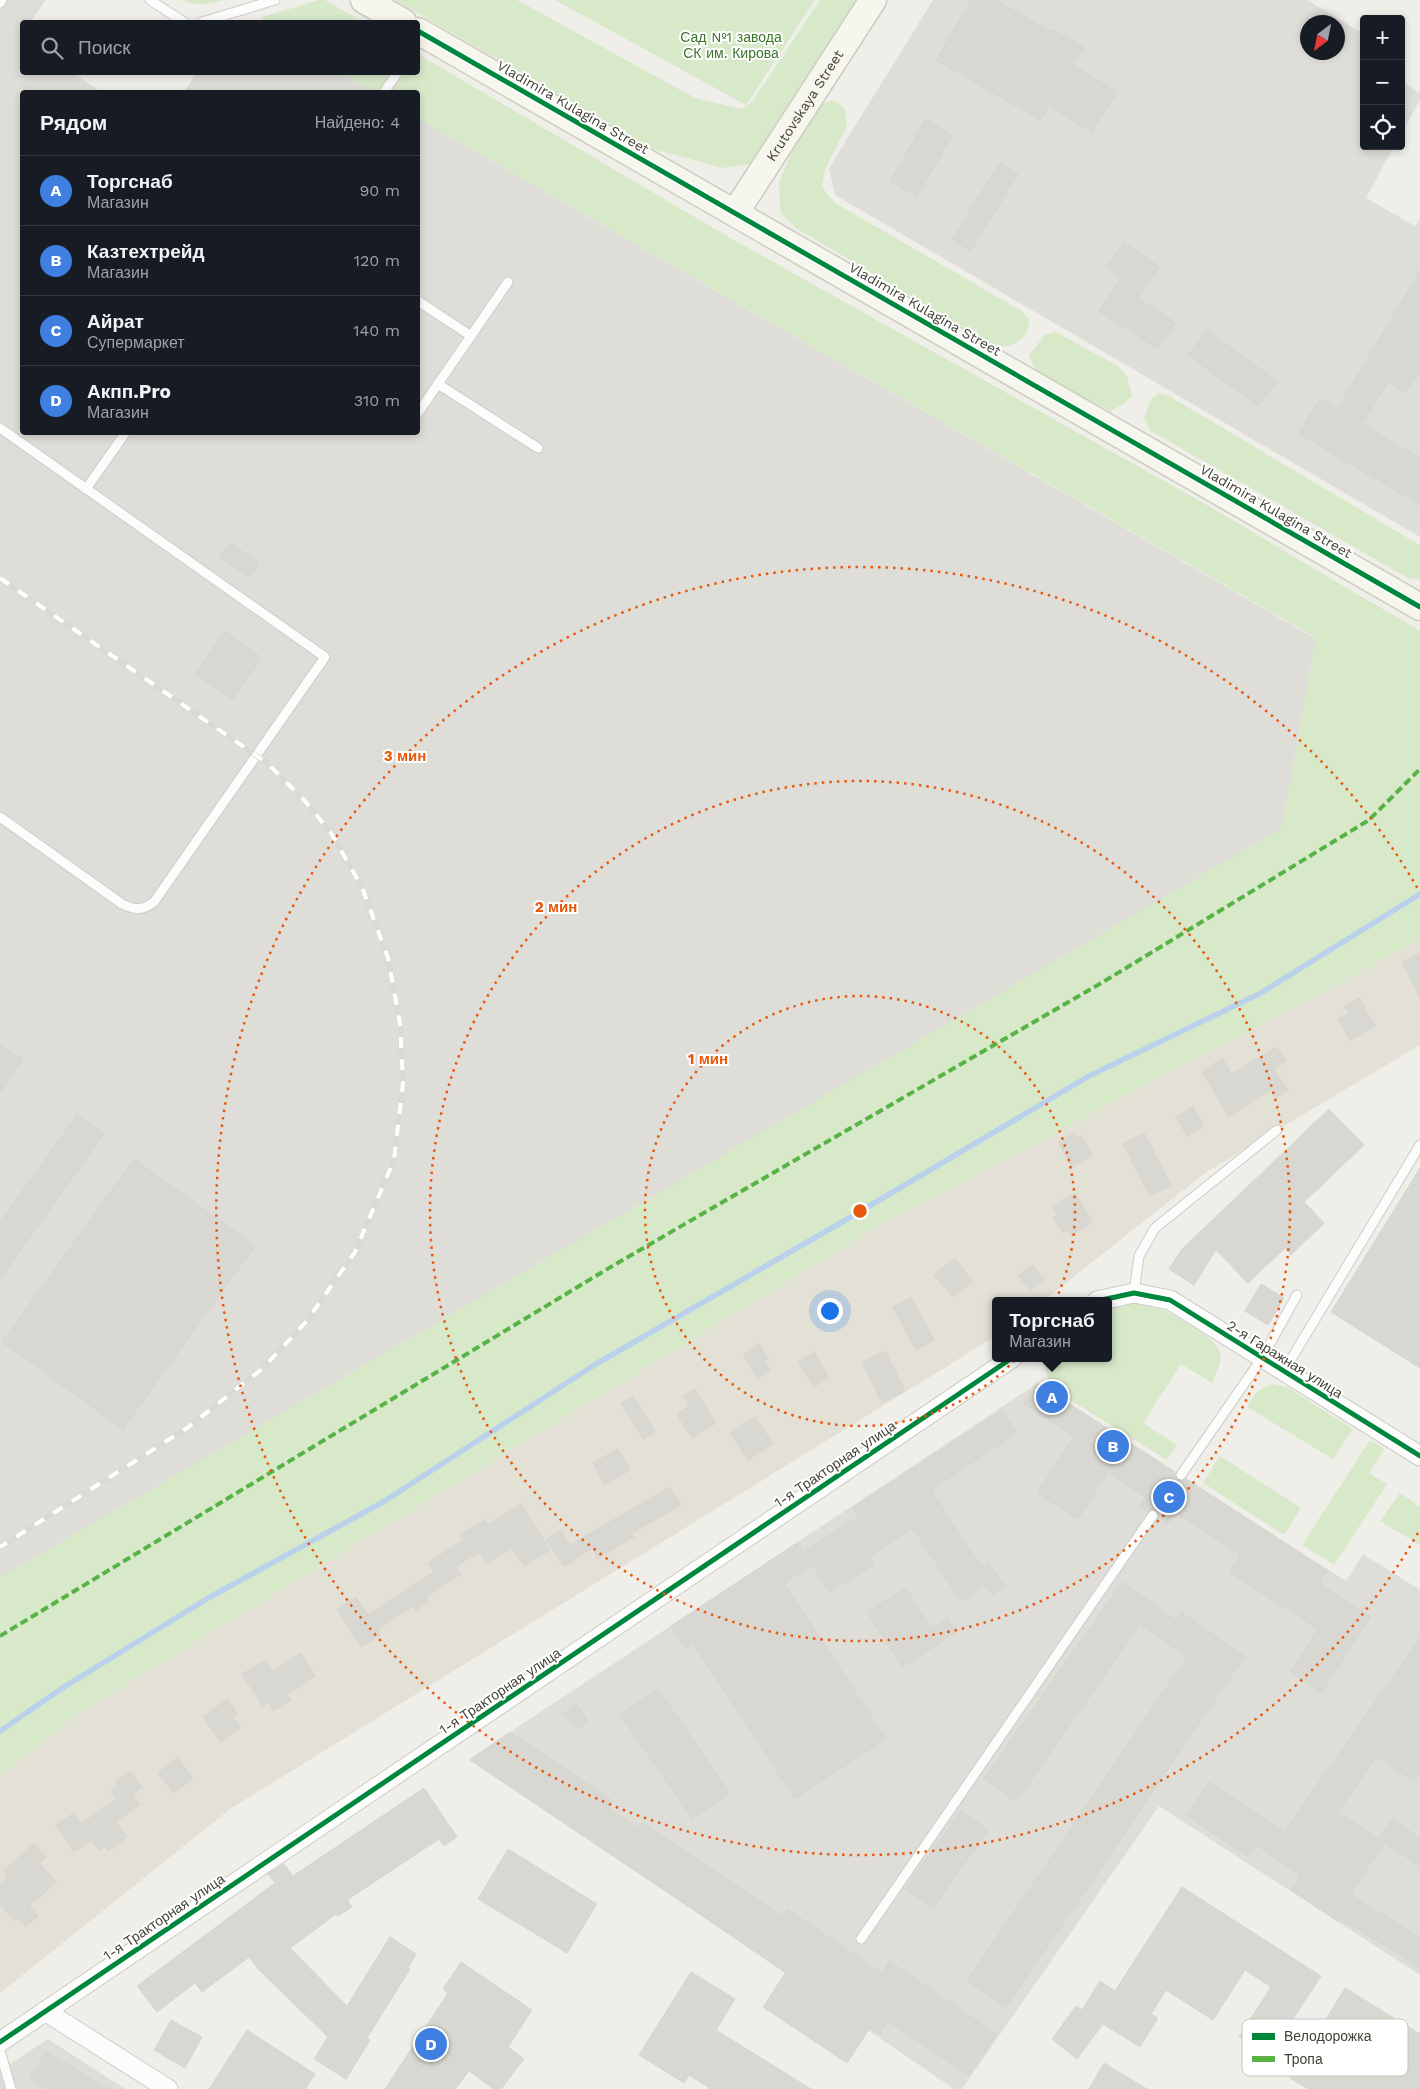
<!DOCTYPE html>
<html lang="ru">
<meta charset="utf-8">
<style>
:root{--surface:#171b24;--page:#20242c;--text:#f1f3f6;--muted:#9ea1a6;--line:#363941;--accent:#d93025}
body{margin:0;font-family:"Work Sans",sans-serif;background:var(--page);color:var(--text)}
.controls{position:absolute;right:15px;top:15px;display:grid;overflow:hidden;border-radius:5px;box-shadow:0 2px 8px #0003}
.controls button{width:45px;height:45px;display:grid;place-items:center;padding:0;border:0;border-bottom:1px solid var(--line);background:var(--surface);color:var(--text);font:25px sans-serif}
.compass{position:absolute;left:1300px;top:15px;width:45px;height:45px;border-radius:50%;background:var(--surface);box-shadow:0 2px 8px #0003;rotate:212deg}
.you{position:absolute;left:829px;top:1310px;width:18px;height:18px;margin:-12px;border:4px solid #fff;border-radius:50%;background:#1a73e8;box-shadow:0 0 0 8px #1a73e833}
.badge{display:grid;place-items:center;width:32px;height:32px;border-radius:50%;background:var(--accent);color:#fff;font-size:16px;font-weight:700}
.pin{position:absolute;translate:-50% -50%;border:2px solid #fff;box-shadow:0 1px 5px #0006}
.popup{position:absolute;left:992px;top:1297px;width:120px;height:65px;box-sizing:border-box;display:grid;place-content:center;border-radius:5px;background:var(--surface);filter:drop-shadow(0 1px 4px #0005);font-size:16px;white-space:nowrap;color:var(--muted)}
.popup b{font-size:19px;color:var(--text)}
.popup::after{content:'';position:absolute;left:50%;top:100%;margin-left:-10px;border:10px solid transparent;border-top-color:var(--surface)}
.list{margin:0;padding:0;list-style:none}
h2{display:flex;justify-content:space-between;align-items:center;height:65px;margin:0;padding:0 20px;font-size:21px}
h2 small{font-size:16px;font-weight:400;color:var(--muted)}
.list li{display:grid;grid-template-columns:32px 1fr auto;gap:15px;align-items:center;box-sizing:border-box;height:70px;padding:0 20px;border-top:1px solid var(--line)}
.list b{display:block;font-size:19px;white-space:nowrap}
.list p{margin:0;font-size:16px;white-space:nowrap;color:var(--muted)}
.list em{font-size:16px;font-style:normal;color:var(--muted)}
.icon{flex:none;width:28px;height:28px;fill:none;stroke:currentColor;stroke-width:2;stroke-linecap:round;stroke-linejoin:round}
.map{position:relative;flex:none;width:1420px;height:2089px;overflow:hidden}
.search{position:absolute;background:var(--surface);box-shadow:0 2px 8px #0003;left:20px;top:20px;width:400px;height:55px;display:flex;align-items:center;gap:12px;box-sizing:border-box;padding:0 18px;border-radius:5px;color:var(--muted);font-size:19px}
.panel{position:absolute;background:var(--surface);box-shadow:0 2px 8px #0003;left:20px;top:90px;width:400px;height:345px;border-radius:5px}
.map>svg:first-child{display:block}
.residential{fill:#e3e1d6}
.industrial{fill:#dfddd7;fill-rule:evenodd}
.green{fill:#d8e9ca}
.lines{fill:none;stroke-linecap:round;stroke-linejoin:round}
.stream{stroke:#bad1ec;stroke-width:5.5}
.building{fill:#d8d7d1;stroke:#d7d5cf}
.lane-casing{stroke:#cdccc7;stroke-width:11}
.street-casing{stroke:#cdccc7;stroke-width:21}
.secondary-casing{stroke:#ceccc0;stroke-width:29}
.lane{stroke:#fdfcfc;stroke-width:9}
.street{stroke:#fdfcfc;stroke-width:19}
.secondary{stroke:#f6f5ee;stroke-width:26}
.rail-casing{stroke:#d9d9d8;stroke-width:5.5}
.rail{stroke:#fff;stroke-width:4;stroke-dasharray:11;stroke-linecap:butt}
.quiet{stroke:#57b346;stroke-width:4;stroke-dasharray:8 4;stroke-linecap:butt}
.cycleway-casing{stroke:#fff;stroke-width:8}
.cycleway{stroke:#00873e;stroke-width:5}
.ring{fill:none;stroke:#e8590c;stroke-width:2.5;stroke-dasharray:2.5 5}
.labels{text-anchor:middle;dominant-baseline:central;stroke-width:4;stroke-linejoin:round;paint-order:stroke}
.park-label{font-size:14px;fill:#3c742b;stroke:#fff}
.street-label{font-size:14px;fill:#444135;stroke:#fff}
.key{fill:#fff;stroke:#c7c6c2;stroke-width:1}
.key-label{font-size:14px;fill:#444135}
.centre{fill:#e8590c;stroke:#fff;stroke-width:2.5}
.ring-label{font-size:15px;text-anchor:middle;font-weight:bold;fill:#e8590c;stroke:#fff;stroke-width:4;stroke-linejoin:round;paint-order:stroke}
</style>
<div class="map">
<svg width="1420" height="2089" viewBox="0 0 1420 2089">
<rect width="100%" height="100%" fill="#efeee9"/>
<path class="residential" d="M1420 940V1045L1205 1173 1043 1301H996V1336L230 1809 0 1993V1775L79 1713 872 1230Z"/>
<g class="industrial">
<path d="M0 0H46L30 22H22V72L74 73 101 92H22V432H418V118L1316 639 1282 829 0 1578Z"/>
<path d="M933 0H1307L1364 34V146H1394L1366 198 1415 226 1420 218V537L835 195 829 168ZM1308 22H1338V52H1308Z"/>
<path d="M197 72 340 73 374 92H184Z"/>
<path d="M1401 81 1420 93V100L1401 134Z"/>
<path d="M1038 1383 1346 1581 1363 1554 1420 1590V1975L1159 1806 962 2089H954L471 1758Z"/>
<path d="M48 2039 125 2089H0V2071Z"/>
</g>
<g class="green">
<path d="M183 0H224C212 4 195 7 183 0Z"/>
<path d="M319 0H325L363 22H265L262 17Z"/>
<path d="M395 0H517L695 98 742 109 752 102 820 0H864L751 164 723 168 653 149Z"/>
<path d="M555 0H815L746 105Z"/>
<path d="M418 54 732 239 1205 504 1420 631V940L872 1230 79 1713 0 1775V1578L1282 828 1316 638 418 118V92H374L340 73 418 72Z"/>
<path d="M834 100 844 108 847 126 825 170 822 187 835 203 1022 311 1029 319C1030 333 1021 344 1006 346 1000 347 992 343 986 341L796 228 780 212 779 183 799 134 818 104Z"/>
<path d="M1056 332 1118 366 1127 376 1132 396 1124 404 1110 411 1037 374 1029 355 1045 335Z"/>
<path d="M1158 393 1167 395 1420 545V580L1408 578 1151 431 1144 419 1151 399Z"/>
<path d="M1132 1302C1139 1303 1146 1303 1152 1305 1167 1311 1212 1335 1219 1350 1224 1360 1216 1373 1212 1383L1181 1364 1143 1423 1177 1445 1167 1460 1051 1388 1042 1358H1108V1309L1114 1306Z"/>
<path d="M1274 1384 1287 1387 1353 1429 1333 1459 1247 1407C1255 1394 1259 1387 1274 1384Z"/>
<path d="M1370 1440 1384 1449 1369 1473 1387 1484 1334 1565 1302 1545Z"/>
<path d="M1220 1456 1301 1508 1284 1535 1203 1483Z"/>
<path d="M1400 1493 1420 1507V1545L1380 1521Z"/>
</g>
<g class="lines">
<path class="stream" d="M0 1731 64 1687 210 1597 383 1502 596 1364 849 1218 1089 1076 1259 994 1420 894"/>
</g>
<g class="building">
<path d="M971 0H995L1053 32 1054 30 1084 48 1073 65 1117 92 1092 132 1049 106 1040 120 936 60Z"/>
<path d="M926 119 953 135 917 196 890 181Z"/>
<path d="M1000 163 1018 174 971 251 952 239Z"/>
<path d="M1124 242 1160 267 1138 298 1176 323 1158 349 1099 311 1121 277 1106 267Z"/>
<path d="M1420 271V371L1406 393 1388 382 1362 424 1420 458V505L1299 434 1320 398 1337 409Z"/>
<path d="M1207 330 1277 381 1258 406 1188 355Z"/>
<path d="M230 543 260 563 250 577 220 557Z"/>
<path d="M225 631 262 658 232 700 195 674Z"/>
<path d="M1420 953V997L1402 962Z"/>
<path d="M1359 998 1375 1026 1350 1040 1338 1019 1349 1013 1345 1006Z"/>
<path d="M0 1044 23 1060 0 1093Z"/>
<path d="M1276 1047 1286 1061 1274 1069 1288 1090 1276 1098 1270 1090 1229 1116 1202 1072 1222 1058 1232 1074Z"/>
<path d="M1193 1107 1204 1126 1187 1136 1176 1117Z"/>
<path d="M1329 1109 1364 1145 1304 1202 1324 1223 1291 1255 1285 1248 1248 1283 1216 1250 1194 1285 1169 1269 1182 1249Z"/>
<path d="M77 1115 104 1134 0 1279V1222Z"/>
<path d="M1144 1133 1171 1185 1150 1196 1123 1144Z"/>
<path d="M1073 1134 1076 1139 1081 1135 1092 1155 1072 1167 1058 1142Z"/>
<path d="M134 1159 255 1246 123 1429 2 1342Z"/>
<path d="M1420 1168V1368L1331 1312Z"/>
<path d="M1075 1193 1093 1222 1072 1235 1068 1230 1063 1233 1053 1218 1058 1215 1053 1207Z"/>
<path d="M954 1258 973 1281 953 1297 934 1275Z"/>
<path d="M1032 1265 1044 1279 1030 1290 1018 1276Z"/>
<path d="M1261 1284 1284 1298 1268 1325 1245 1311Z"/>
<path d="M911 1297 934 1340 916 1350 893 1307Z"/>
<path d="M759 1344 768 1358 764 1361 770 1370 758 1378 743 1354Z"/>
<path d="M885 1351 905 1391 882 1403 862 1362Z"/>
<path d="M814 1352 829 1377 814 1387 798 1362Z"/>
<path d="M1037 1383 1175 1473V1477L1178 1480 1186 1479 1327 1571 1320 1583 1371 1617 1321 1693 1290 1672 1318 1629 1229 1572 1240 1554 1175 1512 1167 1524 1158 1518 1159 1513 1156 1510 1151 1509 1148 1512 1139 1506 1145 1497 1108 1472 1078 1519 1037 1493 1074 1437 1024 1404Z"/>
<path d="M694 1389 716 1423 692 1438 677 1414 689 1406 683 1396Z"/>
<path d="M633 1396 655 1432 643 1439 621 1403Z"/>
<path d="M1002 1410 1017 1433 931 1490 981 1566 988 1562 1005 1587 992 1595 985 1585 961 1601 913 1528 869 1557 874 1564 830 1592 812 1565 784 1583 886 1739 795 1799 692 1643 686 1648 671 1626 797 1543 804 1552 859 1516 853 1508Z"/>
<path d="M755 1417 773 1444 748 1460 730 1433Z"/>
<path d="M618 1449 630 1470 605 1484 593 1463Z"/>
<path d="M670 1487 681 1505 632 1533 634 1537 598 1558 592 1548 564 1567 546 1539 561 1530 570 1545Z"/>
<path d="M521 1504 550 1550 524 1566 512 1548 487 1563 480 1552 456 1566 461 1574 426 1597 429 1601 416 1610 413 1606 377 1629 381 1635 361 1647 337 1609 356 1597 368 1615 434 1572 428 1563 463 1540 460 1535 485 1520 488 1525Z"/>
<path d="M1122 1582 1176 1620 1181 1612 1245 1656 1006 2008 967 1981 1187 1657 1140 1625 1016 1802 984 1779Z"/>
<path d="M906 1588 932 1629 947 1619 956 1632 902 1667 867 1612Z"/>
<path d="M1420 1638V1771L1414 1781 1376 1757 1338 1812 1378 1839 1392 1819 1420 1838V1866L1380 1840 1384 1843 1350 1894 1420 1937V1967L1341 1919 1339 1922 1291 1890 1301 1876 1255 1844 1247 1856 1187 1816 1209 1782 1284 1832Z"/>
<path d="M301 1653 315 1676 287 1694 291 1700 274 1711 268 1703 263 1706 242 1674 265 1660 273 1671Z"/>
<path d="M658 1689 730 1793 692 1819 620 1714Z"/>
<path d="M227 1699 237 1713 233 1717 241 1727 221 1742 203 1717Z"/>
<path d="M577 1704 588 1722 576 1730 564 1713Z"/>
<path d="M510 1732 613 1801 608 1808 638 1828 642 1822 782 1916 787 1909 882 1973 889 1961 997 2034 969 2075 888 2021 880 2034 870 2028 847 2063 763 2007 786 1972 470 1760Z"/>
<path d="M177 1758 193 1778 174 1793 158 1773Z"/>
<path d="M130 1771 142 1787 133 1794 140 1804 116 1822 127 1837 108 1851 105 1845 99 1850 91 1840 74 1852 56 1825 74 1813 81 1824 117 1799 111 1791 118 1786 115 1782Z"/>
<path d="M424 1788 457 1837 444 1846 439 1839 347 1900 352 1907 338 1916 336 1914 290 1948 347 2006 390 1937 416 1954 408 1968 410 1969 367 2038 370 2040 346 2079 314 2059 328 2037 260 1971 249 1957 202 1992 195 1983 157 2012 137 1986 275 1883 268 1874 284 1864 293 1876Z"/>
<path d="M961 1811 988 1830 933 1908 905 1889Z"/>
<path d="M34 1844 46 1857 39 1863 56 1882 29 1906 38 1916 26 1927 17 1918 14 1920 0 1904V1885L8 1877 3 1871Z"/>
<path d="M508 1849 597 1904 567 1953 478 1899Z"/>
<path d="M1182 1887 1321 1976 1269 2056 1239 2037 1271 1987 1245 1970 1213 2020 1166 1990 1151 2014 1158 2018 1140 2047 1103 2024 1077 2059 1052 2039 1076 2006 1082 2010 1100 1981 1115 1991Z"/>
<path d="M461 1962 532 2010 508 2047 524 2059 501 2089H494L469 2071 455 2089H385L448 1993 443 1989Z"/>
<path d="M691 1972 735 1999 716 2030 811 2089H711L689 2075 684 2083 639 2055Z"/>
<path d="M1345 1988 1420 2034V2089H1308L1290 2078Z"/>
<path d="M171 2020 202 2037 185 2068 154 2050Z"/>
<path d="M247 2030 315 2074 305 2089H209Z"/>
<path d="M46 2051 109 2089H47L30 2078Z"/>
<path d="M1104 2063 1147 2089H1089Z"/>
</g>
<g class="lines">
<defs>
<g id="lane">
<path d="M150 0 184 22"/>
<path d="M0 3 2 0"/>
<path d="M202 22 275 0"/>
<path d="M384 92 398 72"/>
<path d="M418 301 471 336"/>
<path d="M438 384 538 448"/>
<path d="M418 413 508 282"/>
<path d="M0 428 325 657 154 902C142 911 135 910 122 904L0 817"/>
<path d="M86 489 126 432"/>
<path d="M1134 1293 1139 1256 1155 1228 1277 1130"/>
<path d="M1284 1371 1420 1145"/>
<path d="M1181 1475 1262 1358 1297 1295"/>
<path d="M861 1939 1153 1515"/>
<path d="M0 2051 11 2089"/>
</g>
<g id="street">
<path d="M1097 1301 1134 1293 1170 1300 1420 1456"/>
<path d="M45 2011 168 2089"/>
<path d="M0 2042 1012 1358"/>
</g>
<g id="secondary">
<path d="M364 0 403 22"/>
<path d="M418 31 1420 607"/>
<path id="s1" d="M735 213 873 0"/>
</g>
</defs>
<use href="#lane" class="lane-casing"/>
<use href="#street" class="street-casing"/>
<use href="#secondary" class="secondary-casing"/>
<use href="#lane" class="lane"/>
<use href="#street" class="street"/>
<use href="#secondary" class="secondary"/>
<defs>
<path id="rail" d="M0 578 267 763 305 801 331 833 362 887 388 958 400 1023 403 1083 394 1160 355 1252 306 1322 262 1369 187 1428 0 1547"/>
</defs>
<use href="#rail" class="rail-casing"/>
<use href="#rail" class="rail"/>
<path class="quiet" d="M0 1636 614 1265 1103 982 1369 820 1420 769"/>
<defs>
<g id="cycleway">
<path d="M418 31 1420 607"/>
<path d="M1097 1301 1134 1293 1170 1300 1420 1456"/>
<path d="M0 2042 1012 1358"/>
</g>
</defs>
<use href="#cycleway" class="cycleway-casing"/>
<use href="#cycleway" class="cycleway"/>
</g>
<g class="ring">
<circle cx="860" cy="1211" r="215"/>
<circle cx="860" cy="1211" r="430"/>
<path d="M1418 1533A644 644 0 1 1 1418 889"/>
</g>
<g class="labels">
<g class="park-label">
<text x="731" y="37">Сад №1 завода<tspan x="731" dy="16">СК им. Кирова</tspan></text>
</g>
<g class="street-label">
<text stroke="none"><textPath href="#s1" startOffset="128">Krutovskaya Street</textPath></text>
<text transform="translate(573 107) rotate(30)">Vladimira Kulagina Street</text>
<text transform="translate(925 309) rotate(30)">Vladimira Kulagina Street</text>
<text transform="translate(1276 511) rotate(30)">Vladimira Kulagina Street</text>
<text transform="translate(1285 1359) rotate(32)">2-я Гаражная улица</text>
<text transform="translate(835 1464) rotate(-34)">1-я Тракторная улица</text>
<text transform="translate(500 1691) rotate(-34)">1-я Тракторная улица</text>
<text transform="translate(164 1917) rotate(-34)">1-я Тракторная улица</text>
</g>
</g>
<rect x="1242" y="2019" width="166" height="57" rx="8" class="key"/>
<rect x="1252" y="2033" width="23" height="7" fill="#00873e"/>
<rect x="1252" y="2056" width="23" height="6" fill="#57b346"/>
<g class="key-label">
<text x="1284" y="2041">Велодорожка</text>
<text x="1284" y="2064">Тропа</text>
</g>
<circle cx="860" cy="1211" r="8" class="centre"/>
<g class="ring-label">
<text x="405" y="761">3 мин</text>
<text x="556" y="912">2 мин</text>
<text x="708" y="1064">1 мин</text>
</g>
</svg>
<div class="controls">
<button>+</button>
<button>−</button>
<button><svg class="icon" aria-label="locate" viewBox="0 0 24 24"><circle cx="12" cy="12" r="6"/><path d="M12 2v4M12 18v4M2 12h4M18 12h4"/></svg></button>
</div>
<svg class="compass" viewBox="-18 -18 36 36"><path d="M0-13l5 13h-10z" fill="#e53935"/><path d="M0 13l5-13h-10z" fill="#9ea1a6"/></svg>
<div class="you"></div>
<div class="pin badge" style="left:1052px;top:1397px;background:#3f7fe0">A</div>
<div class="popup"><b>Торгснаб</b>Магазин</div>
<div class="pin badge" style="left:1113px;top:1446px;background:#3f7fe0">B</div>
<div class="pin badge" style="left:1169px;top:1497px;background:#3f7fe0">C</div>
<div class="pin badge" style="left:431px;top:2044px;background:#3f7fe0">D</div>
<div class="search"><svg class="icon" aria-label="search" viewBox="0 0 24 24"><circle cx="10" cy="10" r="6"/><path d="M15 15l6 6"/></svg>Поиск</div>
<section class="panel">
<h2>Рядом<small>Найдено: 4</small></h2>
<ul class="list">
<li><span class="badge" style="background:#3f7fe0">A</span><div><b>Торгснаб</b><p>Магазин</p></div><em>90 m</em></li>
<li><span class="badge" style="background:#3f7fe0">B</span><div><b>Казтехтрейд</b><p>Магазин</p></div><em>120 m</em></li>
<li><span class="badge" style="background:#3f7fe0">C</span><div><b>Айрат</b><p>Супермаркет</p></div><em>140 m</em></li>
<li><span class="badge" style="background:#3f7fe0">D</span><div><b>Акпп.Pro</b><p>Магазин</p></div><em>310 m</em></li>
</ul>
</section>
</div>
